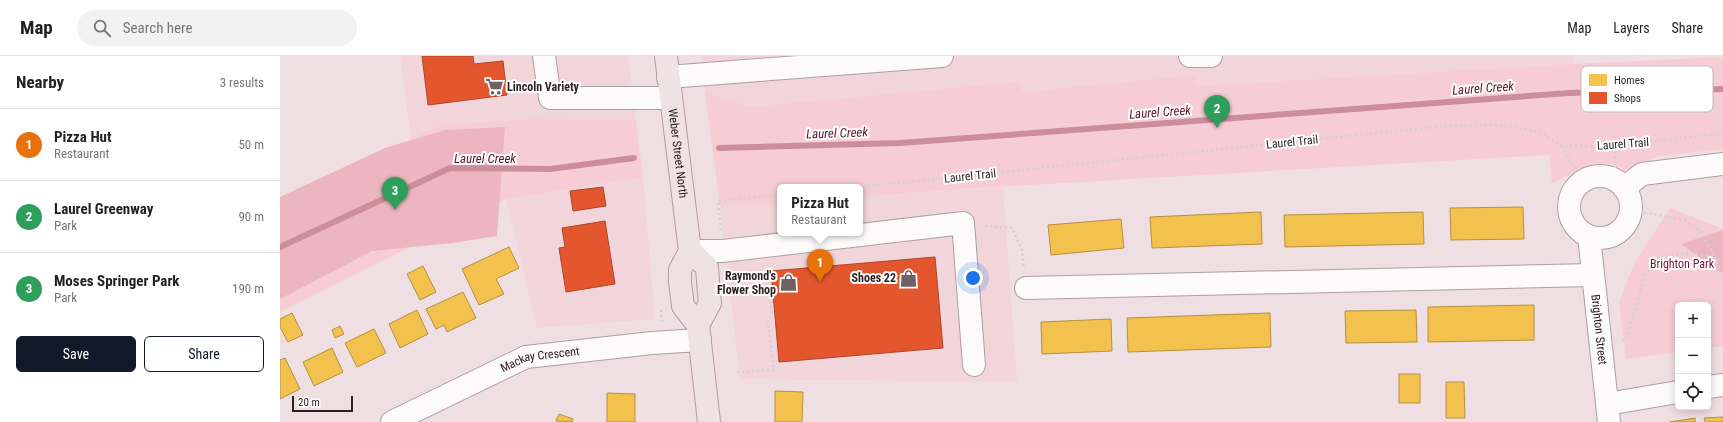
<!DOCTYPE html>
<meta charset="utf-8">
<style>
:root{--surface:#fff;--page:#f2f2f2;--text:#222;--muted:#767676;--line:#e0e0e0;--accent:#111827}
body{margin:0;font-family:"Roboto Condensed",sans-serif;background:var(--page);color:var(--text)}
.controls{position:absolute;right:12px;bottom:12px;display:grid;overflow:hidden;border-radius:6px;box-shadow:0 2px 10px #0003}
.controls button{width:36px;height:36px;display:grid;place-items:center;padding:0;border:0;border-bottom:1px solid var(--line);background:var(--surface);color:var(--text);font:20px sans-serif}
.scale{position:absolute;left:12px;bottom:10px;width:61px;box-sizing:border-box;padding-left:4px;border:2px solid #2a1f21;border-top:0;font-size:11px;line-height:14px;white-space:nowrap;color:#2a1f21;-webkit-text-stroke:3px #fff;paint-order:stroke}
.you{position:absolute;left:693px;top:222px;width:14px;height:14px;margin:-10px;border:3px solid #fff;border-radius:50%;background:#1a73e8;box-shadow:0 0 0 6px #1a73e833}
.badge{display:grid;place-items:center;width:26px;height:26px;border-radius:50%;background:var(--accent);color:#fff;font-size:13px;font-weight:700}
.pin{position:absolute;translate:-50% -33px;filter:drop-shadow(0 1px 2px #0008)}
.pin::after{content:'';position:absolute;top:21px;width:14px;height:12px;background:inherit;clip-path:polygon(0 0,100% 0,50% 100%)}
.popup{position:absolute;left:497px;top:128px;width:86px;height:52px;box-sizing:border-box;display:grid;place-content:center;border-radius:6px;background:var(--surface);filter:drop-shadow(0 1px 3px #0005);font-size:13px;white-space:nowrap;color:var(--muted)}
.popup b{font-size:15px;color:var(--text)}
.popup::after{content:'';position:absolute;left:50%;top:100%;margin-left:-8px;border:8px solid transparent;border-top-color:var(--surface)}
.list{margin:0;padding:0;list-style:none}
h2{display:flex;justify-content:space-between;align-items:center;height:52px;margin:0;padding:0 16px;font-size:17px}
h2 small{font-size:13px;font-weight:400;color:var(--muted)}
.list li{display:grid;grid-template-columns:26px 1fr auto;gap:12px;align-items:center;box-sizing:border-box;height:72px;padding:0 16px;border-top:1px solid var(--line)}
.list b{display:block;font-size:15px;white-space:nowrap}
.list p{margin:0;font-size:13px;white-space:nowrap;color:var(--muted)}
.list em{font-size:13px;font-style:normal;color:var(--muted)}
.actions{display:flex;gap:8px;padding:12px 16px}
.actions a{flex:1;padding:9px 0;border:1px solid var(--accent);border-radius:6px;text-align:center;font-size:14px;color:var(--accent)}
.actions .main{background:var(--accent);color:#fff}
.icon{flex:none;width:22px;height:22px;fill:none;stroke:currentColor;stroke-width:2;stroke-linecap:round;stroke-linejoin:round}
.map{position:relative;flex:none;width:1443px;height:366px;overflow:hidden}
header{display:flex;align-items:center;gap:24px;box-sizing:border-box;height:56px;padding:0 20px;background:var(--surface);border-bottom:1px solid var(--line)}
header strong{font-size:19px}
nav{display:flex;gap:22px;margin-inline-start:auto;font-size:14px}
.search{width:280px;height:36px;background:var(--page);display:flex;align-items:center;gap:10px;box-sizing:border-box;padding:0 14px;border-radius:22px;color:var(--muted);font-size:15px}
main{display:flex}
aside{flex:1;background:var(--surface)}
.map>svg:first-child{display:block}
.built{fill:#f2d5da}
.green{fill:#f6cdd4}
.forest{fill:#ecb5c0}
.homes{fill:#f2c14e;stroke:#b69040}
.shops{fill:#e4572e;stroke:#ac462a}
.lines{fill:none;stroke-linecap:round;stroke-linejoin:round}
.stream{stroke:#cc8e9b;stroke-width:6}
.minor-casing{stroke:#ac9fa2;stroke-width:24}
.major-casing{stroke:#b59ca2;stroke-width:24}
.path{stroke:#d5d1d1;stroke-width:2.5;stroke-dasharray:2 3;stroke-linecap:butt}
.minor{stroke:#fdfafb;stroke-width:22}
.major{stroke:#eee2e5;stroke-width:22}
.labels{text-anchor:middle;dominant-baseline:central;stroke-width:4;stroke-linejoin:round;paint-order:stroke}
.poi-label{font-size:12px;font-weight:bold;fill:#2a1f21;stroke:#fff;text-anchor:end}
.street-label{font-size:12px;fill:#2a1f21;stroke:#fff}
.park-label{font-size:12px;fill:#771035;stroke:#fff}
.water-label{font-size:13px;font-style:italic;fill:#5f132c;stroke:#fff}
.key{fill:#fff;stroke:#bfbcbc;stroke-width:1}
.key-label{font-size:11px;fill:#2a1f21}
</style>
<header>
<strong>Map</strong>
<div class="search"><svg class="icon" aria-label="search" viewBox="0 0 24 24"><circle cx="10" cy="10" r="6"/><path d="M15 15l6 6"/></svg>Search here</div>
<nav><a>Map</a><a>Layers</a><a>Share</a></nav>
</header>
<main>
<aside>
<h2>Nearby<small>3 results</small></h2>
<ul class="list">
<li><span class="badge" style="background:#e8710a">1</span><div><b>Pizza Hut</b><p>Restaurant</p></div><em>50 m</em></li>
<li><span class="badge" style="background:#2e9e5b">2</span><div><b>Laurel Greenway</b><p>Park</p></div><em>90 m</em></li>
<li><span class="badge" style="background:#2e9e5b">3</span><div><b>Moses Springer Park</b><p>Park</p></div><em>190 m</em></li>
</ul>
<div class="actions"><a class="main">Save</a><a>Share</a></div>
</aside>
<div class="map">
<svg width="1443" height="366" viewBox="0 0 1443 366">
<rect width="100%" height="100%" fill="#efdfe2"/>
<g class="built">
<path d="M120 0H348L356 64 252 63 163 68 131 83Z"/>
<path d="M422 0H1294L1293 8 915 30V19L742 36V28L736 26 469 51 425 36Z"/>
<path d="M363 121 375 263 257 272 226 143Z"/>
<path d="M723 131 737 326 460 323 440 150 500 147V177H580V141Z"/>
</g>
<g class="green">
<path d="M1443 1V93L1380 100 1345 114 1331 108H1313L1272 127 1269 99 698 132 580 141V131H500V147L440 150 425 36 470 51 736 26 742 28V36L915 19 916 30 1293 8Z"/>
<path d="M252 63 356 64 363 121 226 143 0 256V166L108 118 131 83 163 68Z"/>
<path d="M1390 152 1443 173V290L1428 292V249H1398V296L1346 303 1339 246 1354 208Z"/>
</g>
<g class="forest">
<path d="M225 71 217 180 172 187 92 195 0 243V141L105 92 165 74Z"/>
<path d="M1443 174V218L1401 188Z"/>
</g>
<g class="homes">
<path d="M1243 151 1244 183 1171 184 1170 152Z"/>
<path d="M981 156 982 188 872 192 870 161Z"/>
<path d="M1143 156 1144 188 1005 191 1004 159Z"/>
<path d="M841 163 844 192 771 199 768 169Z"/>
<path d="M229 191 239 212 216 223 224 238 199 249 182 213Z"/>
<path d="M143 210 156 236 140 244 127 218Z"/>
<path d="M183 236 196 262 167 276 164 269 156 273 146 253Z"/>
<path d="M1254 249V284L1148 286V251Z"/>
<path d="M137 254 148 278 120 292 109 268Z"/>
<path d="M1136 254 1137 286 1066 287 1065 255Z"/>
<path d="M12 257 23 279 8 286 0 271V263Z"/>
<path d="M990 257 991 291 848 296 847 262Z"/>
<path d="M831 263 832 295 762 298 761 266Z"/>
<path d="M60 270 64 278 55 282 52 274Z"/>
<path d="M94 273 106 297 77 311 65 287Z"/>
<path d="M52 292 63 316 34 330 23 306Z"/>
<path d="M5 302 20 333 0 343V304Z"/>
<rect x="1119" y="318" width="21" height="29"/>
<path d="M1166 326H1184L1185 362H1166Z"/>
<path d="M495 335 523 336 522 366H495Z"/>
<path d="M327 337 355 338V366H327Z"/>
<path d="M279 358 293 363 292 366 276 365Z"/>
<path d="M1443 361V366H1425L1424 362Z"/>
<path d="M1415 362V366H1390Z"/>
</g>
<g class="shops">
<path d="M142 0H193L194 8 223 5 227 39 148 49Z"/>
<path d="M323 131 326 150 293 155 290 135Z"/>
<path d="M325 165 335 228 286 236 279 192 285 191 282 172Z"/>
<path d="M655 201 663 292 499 306 491 215Z"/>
</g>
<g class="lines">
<g class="stream">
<path d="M439 92 620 87 1289 37 1443 33"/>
<path d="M0 191 170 112 270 113 354 102"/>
</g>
<defs>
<g id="minor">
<path d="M264 0 270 42H391"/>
<path d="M910 0H931"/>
<path d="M388 21 662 0"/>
<circle cx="1320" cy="151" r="31"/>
<path d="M1344 132 1362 118 1443 108"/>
<path id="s1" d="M1309 180 1329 366"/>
<path d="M410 195H443L683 167 694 309"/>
<path d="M746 232 1313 219"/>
<path d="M1428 331 1443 329"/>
<path d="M1327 348 1398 336"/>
<path id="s2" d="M112 366 246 301 372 287 420 284"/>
</g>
<g id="major">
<path id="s3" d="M386 0 410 195 400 214V226L403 250 418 269 429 366"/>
<path d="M410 195 427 211 428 226 430 247 418 269"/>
</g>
</defs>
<use href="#minor" class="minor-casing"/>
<use href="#major" class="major-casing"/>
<g class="path">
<path d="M1282 90 1296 114"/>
<path d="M1335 90V112"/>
<path d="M578 131 1163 70 1214 69 1242 72 1264 78 1281 90H1335L1443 77"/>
<path d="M1350 154 1405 164 1421 176 1435 201 1443 222"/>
<path d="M705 170 732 172 742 194 744 212"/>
<path d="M441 174 438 145 500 139"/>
<path d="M449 224 487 219 492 257 488 267 494 314 455 316"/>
<path d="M381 254 382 265"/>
<path d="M1342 285 1347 281 1365 219 1382 201 1410 197 1435 201"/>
</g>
<use href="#minor" class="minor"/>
<use href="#major" class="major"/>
</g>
<defs>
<symbol id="supermarket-bare" viewBox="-9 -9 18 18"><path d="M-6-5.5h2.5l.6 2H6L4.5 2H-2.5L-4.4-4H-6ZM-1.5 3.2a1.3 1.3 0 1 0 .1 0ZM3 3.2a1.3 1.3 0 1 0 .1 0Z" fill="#6f6265" stroke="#fff" stroke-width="2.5" paint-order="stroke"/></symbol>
<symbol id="shop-bare" viewBox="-9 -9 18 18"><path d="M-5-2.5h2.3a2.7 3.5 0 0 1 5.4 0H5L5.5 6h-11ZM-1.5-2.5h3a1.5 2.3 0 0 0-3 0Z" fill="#6f6265" stroke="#fff" stroke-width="2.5" paint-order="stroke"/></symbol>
</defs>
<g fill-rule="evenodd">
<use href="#supermarket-bare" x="202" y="18" width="25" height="25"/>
<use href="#shop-bare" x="616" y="210" width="25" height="25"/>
<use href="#shop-bare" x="496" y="214" width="25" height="25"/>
</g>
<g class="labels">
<g class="poi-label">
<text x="227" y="31" text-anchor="start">Lincoln Variety</text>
<text x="496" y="220">Raymond's<tspan x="496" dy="14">Flower Shop</tspan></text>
<text x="616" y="222">Shoes 22</text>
</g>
<g class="street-label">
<text transform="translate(1012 86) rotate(-6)">Laurel Trail</text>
<text transform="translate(1343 88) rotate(-4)">Laurel Trail</text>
<text stroke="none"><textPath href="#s3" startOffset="98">Weber Street North</textPath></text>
<text transform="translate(690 120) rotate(-6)">Laurel Trail</text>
<text stroke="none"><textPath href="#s1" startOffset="94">Brighton Street</textPath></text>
<text stroke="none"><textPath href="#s2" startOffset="162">Mackay Crescent</textPath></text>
</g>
<g class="park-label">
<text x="1402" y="208">Brighton Park</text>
</g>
<g class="water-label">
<text transform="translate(1203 32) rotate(-4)">Laurel Creek</text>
<text transform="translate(880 56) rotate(-4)">Laurel Creek</text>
<text transform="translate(557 77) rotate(-2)">Laurel Creek</text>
<text x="205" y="102">Laurel Creek</text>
</g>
</g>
<rect x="1301" y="10" width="132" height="46" rx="6" class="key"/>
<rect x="1309" y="18" width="18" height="12" fill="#f2c14e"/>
<rect x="1309" y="36" width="18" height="12" fill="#e4572e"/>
<g class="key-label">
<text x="1334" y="28">Homes</text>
<text x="1334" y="46">Shops</text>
</g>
</svg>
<div class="controls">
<button>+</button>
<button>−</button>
<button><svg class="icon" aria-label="locate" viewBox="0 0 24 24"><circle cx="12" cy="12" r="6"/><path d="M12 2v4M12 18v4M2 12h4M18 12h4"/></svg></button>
</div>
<div class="scale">20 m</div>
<div class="you"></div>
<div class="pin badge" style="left:540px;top:226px;background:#e8710a">1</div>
<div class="popup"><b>Pizza Hut</b>Restaurant</div>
<div class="pin badge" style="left:937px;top:72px;background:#2e9e5b">2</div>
<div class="pin badge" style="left:115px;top:154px;background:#2e9e5b">3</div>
</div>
</main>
